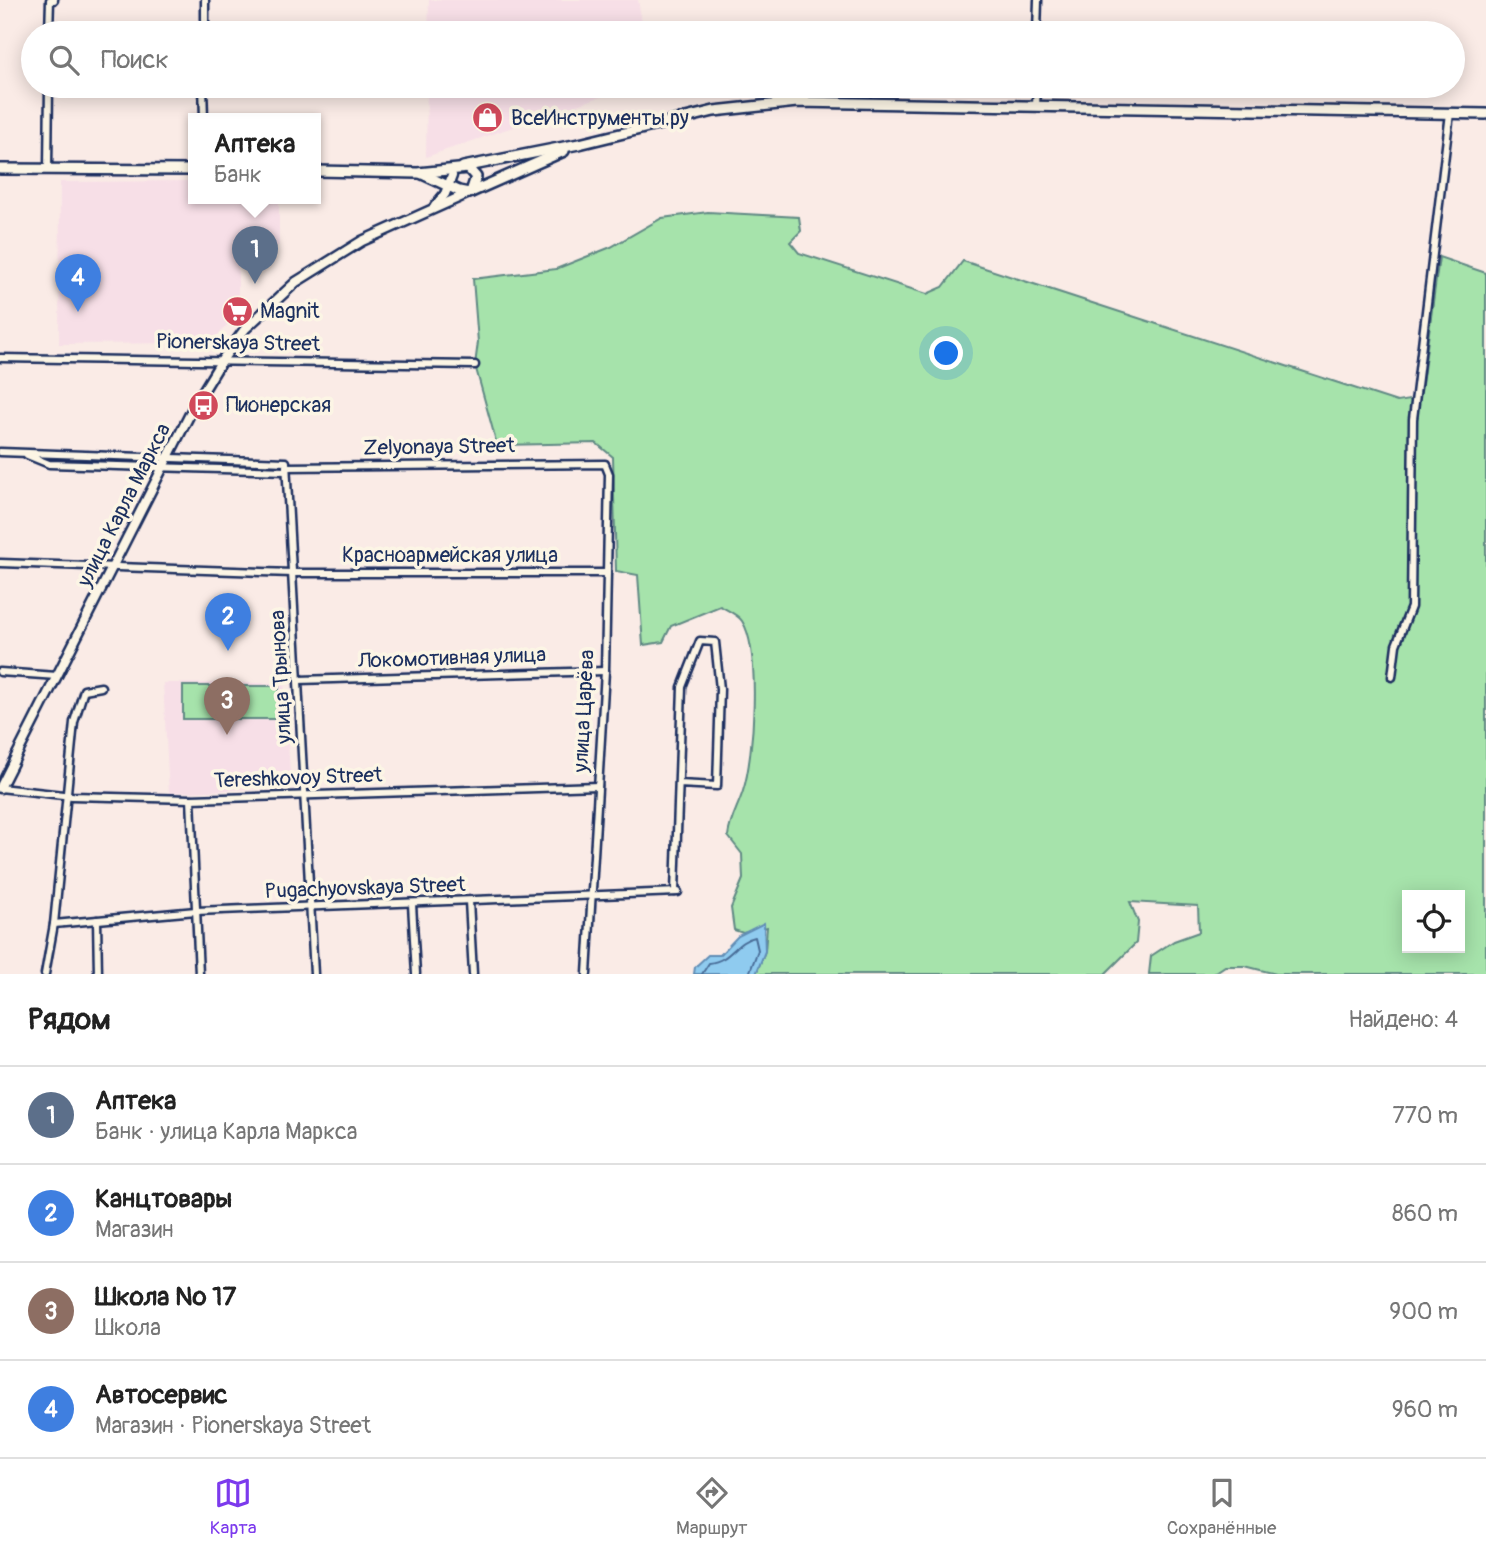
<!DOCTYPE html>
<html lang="ru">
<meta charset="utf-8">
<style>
:root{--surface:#fff;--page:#f6f6f6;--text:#222;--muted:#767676;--line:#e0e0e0;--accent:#7c3aed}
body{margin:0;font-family:Pangolin,sans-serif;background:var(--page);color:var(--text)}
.controls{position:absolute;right:21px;bottom:21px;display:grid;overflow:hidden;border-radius:0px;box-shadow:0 4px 18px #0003}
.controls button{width:63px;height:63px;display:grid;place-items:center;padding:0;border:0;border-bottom:2px solid var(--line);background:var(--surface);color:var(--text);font:35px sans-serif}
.you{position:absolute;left:947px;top:354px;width:24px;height:24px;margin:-18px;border:5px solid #fff;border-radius:50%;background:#1a73e8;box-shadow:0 0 0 10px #1a73e833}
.badge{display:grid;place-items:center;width:46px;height:46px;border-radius:50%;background:var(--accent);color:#fff;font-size:23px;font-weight:700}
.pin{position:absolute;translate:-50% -58px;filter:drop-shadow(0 2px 4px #0008)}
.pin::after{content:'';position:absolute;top:37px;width:24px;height:21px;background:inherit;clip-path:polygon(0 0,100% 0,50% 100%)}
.popup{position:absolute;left:188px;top:113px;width:133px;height:91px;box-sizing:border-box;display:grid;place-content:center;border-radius:0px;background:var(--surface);filter:drop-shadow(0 2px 5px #0005);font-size:23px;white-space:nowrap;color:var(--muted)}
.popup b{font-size:26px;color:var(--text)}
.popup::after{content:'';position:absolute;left:50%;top:100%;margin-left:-14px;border:14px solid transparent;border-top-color:var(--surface)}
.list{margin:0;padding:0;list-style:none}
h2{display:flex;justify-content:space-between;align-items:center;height:91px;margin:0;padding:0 28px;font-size:30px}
h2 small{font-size:23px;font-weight:400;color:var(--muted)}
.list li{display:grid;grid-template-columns:46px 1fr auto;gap:21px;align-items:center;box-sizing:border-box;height:98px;padding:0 28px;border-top:2px solid var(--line)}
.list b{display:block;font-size:26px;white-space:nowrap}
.list p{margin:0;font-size:23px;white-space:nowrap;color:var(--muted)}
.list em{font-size:23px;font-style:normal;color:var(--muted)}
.icon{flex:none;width:38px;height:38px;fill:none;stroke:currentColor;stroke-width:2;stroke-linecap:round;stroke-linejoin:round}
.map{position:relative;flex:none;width:1486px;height:974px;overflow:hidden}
.search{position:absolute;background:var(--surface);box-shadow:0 4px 18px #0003;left:21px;right:21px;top:21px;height:77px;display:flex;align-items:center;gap:18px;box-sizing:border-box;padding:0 24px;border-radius:38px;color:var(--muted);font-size:26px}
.sheet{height:483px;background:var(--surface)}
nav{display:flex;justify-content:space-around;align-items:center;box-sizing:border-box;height:98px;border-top:2px solid var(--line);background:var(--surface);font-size:19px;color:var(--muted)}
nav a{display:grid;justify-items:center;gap:4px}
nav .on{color:var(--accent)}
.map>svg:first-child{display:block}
.built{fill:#f7dfe7}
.green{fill:#a6e3ab;stroke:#608984;stroke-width:2;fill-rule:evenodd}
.water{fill:#8fcbef;stroke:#618db5;stroke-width:2}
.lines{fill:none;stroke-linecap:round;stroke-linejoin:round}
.shore{stroke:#496d98;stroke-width:2}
.minor-casing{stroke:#1b2f5e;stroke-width:11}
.tertiary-casing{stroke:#1b2f5e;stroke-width:13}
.secondary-casing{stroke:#1b2f5e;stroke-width:14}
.minor{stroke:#fcf5e5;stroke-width:6}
.tertiary{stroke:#fcf5e5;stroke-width:8}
.secondary{stroke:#fcf5e5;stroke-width:9}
.labels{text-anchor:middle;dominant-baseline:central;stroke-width:7;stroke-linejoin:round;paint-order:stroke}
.poi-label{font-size:21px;fill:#1b2f5e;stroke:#fcf5e5;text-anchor:start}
.street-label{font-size:21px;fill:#1b2f5e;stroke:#fcf5e5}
</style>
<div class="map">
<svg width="1486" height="974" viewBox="0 0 1486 974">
<rect width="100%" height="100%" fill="#faebe6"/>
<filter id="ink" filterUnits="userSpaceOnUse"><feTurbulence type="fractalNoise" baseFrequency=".0143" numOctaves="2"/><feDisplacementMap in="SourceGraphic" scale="14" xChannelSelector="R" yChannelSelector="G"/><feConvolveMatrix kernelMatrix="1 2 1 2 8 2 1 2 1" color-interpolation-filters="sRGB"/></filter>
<g filter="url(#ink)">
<g class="built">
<path d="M429 0H638L644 33H428Z"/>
<path d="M427 86H632L426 157Z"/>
<path d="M194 181V198H279V246H238V299L231 300V321L210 343 59 344 60 182Z"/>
<path d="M163 683H284L291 787 169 793Z"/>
</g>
<g class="green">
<path d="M708 212 799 217 801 231 790 242 799 253 927 294 943 287 963 261 1397 402 1416 399 1421 392 1439 257 1486 273V974H1276L1245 966H1225L1213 974H1149L1151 956 1174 941 1199 932 1198 906 1130 902 1138 922 1136 943 1105 974H756L765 951 767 927 743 933 734 930 731 908 743 879 742 854 728 836C730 819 738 807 743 791 754 758 761 650 742 621 738 615 727 610 720 606L671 626 663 642 643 645 638 575 616 571 613 457 596 443 497 445 475 365 478 342 473 279 556 269 611 247 662 218ZM1407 895H1460V948H1407Z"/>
<rect x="183" y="686" width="96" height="33"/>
</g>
<path class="water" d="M764 923 765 951 756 974H694L695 967 708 955H720L738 936Z"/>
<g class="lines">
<path class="shore" d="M702 974 709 963C731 961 735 941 755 937L758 950 749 974"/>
<defs>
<g id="minor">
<path d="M49 33 50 0H54"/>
<path d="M205 33V0"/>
<path d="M1037 33 1038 0"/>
<path d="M190 86H229"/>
<path d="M203 86 204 118"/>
<path d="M1036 105 1037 86"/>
<path d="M48 169 49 86"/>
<path d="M0 358 475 365"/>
<path d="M0 452 286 462 314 974"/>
<path d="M27 455 49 464 286 471"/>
<path d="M286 467 605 464 609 474 605 671 587 974"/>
<path d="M0 563 292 573H607"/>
<path d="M0 672 57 676"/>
<path d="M1392 677 1396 645 1411 607 1413 419 1450 113"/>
<path d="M299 680 605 671"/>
<path d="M0 788 72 796 191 799 598 786"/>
<path d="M191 799 199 974"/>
<path d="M675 892 682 687 700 641 715 642 720 689 717 786 679 784"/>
<path d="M469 901 473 974"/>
<path d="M412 904 416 974"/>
<path d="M97 920 98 974"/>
<path d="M54 924 196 911 678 892"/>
<path d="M45 974 54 924 74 722 84 690 101 687"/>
</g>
<g id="tertiary">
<path d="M435 206 445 194 452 176"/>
<path d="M0 788 194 406 222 360 245 329 296 282 362 241 469 193"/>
</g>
<g id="secondary">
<path d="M463 167 579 144 714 111 797 102 1486 114"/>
<path d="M0 169 194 170"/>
<path d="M316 171 418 173 468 168 476 177 471 192"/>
<path d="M420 173 459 191 469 193 564 151"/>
</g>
</defs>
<use href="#minor" class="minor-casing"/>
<use href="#tertiary" class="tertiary-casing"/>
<use href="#secondary" class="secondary-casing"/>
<use href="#minor" class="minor"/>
<use href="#tertiary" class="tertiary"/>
<use href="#secondary" class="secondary"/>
</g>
</g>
<defs>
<symbol id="shop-disc" viewBox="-11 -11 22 22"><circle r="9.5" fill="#d1495b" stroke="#fcf5e5"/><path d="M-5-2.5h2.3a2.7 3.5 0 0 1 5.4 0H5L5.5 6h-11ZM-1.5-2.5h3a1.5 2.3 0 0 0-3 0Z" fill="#fff"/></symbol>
<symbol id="supermarket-disc" viewBox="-11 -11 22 22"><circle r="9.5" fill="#d1495b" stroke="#fcf5e5"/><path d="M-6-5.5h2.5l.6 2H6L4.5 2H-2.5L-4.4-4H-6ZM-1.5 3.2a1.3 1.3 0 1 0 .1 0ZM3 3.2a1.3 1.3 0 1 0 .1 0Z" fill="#fff"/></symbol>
<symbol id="bus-disc" viewBox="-11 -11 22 22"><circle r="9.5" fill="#d1495b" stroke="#fcf5e5"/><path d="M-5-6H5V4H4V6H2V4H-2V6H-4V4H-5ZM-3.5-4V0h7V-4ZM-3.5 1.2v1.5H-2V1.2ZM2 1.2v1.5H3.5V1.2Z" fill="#fff"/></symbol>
</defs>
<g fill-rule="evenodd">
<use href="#shop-disc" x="470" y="100" width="35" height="35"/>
<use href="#supermarket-disc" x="220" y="294" width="35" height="35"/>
<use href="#bus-disc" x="186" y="388" width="35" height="35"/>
</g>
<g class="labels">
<g class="poi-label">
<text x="511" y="118">ВсеИнструменты.ру</text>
<text x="260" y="311">Magnit</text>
<text x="226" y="405">Пионерская</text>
</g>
<g class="street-label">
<text transform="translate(238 343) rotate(1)">Pionerskaya Street</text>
<text transform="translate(439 447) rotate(-1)">Zelyonaya Street</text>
<text transform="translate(124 505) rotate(-63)">улица Карла Маркса</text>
<text x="450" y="555">Красноармейская улица</text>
<text transform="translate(452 658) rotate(-2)">Локомотивная улица</text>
<text transform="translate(281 677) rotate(-93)">улица Трынова</text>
<text transform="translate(584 711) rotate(-87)">улица Царёва</text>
<text transform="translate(298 778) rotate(-2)">Tereshkovoy Street</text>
<text transform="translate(365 888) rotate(-2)">Pugachyovskaya Street</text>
</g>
</g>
</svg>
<div class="controls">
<button><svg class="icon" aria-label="locate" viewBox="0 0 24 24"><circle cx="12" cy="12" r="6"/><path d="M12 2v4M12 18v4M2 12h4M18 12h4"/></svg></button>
</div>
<div class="you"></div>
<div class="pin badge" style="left:255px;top:284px;background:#5c6f8a">1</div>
<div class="popup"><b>Аптека</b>Банк</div>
<div class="pin badge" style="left:228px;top:651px;background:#3f7fe0">2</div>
<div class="pin badge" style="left:227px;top:735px;background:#8d6e63">3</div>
<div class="pin badge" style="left:78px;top:312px;background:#3f7fe0">4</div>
<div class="search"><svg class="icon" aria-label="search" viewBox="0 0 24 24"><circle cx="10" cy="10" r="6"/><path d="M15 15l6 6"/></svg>Поиск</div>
</div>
<section class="sheet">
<h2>Рядом<small>Найдено: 4</small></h2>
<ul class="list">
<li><span class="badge" style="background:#5c6f8a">1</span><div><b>Аптека</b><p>Банк · улица Карла Маркса</p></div><em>770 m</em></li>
<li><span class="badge" style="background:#3f7fe0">2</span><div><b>Канцтовары</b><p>Магазин</p></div><em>860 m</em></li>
<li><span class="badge" style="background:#8d6e63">3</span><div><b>Школа № 17</b><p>Школа</p></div><em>900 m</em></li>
<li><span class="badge" style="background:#3f7fe0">4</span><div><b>Автосервис</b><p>Магазин · Pionerskaya Street</p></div><em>960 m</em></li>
</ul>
</section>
<nav>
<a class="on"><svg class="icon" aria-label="map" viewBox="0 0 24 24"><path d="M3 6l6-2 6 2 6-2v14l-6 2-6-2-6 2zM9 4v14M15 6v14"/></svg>Карта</a>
<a><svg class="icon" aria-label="directions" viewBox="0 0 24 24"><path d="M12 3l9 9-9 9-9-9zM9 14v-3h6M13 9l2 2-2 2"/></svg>Маршрут</a>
<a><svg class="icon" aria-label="saved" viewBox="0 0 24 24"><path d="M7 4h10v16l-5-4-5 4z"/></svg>Сохранённые</a>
</nav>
